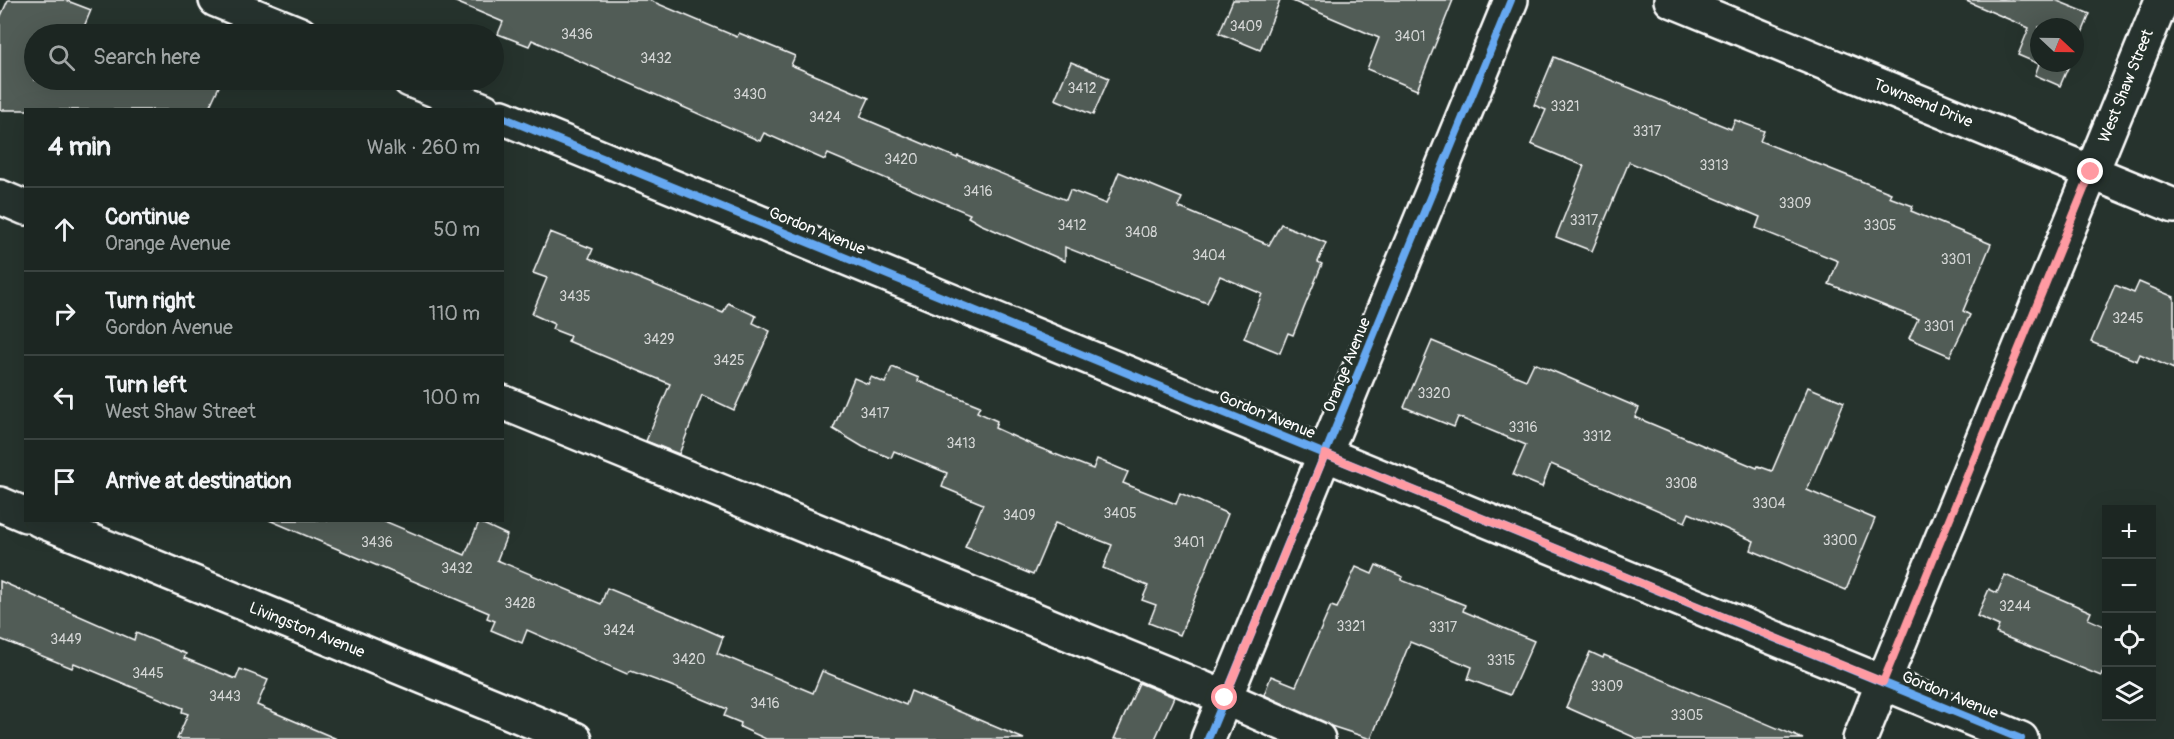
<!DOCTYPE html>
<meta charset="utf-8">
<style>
:root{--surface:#1c2622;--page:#29322f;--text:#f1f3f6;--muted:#a0a5a5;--line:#3a4340}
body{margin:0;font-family:Pangolin,sans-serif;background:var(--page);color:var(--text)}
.controls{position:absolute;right:18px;bottom:18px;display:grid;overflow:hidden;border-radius:0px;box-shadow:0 6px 24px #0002}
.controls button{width:54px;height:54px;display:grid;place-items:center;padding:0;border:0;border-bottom:2px solid var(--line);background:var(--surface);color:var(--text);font:30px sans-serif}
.compass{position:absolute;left:2030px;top:18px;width:54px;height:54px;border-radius:50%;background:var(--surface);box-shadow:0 6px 24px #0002;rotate:112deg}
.stop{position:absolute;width:18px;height:18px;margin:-14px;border:4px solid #ff9aa2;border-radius:50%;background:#fff}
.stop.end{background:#ff9aa2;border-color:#fff;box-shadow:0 2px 6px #0008}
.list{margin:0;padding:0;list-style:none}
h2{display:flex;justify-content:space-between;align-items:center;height:78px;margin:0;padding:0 24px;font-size:26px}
h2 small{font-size:20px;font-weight:400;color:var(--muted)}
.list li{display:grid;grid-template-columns:39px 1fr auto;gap:18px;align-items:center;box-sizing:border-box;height:84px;padding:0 24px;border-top:2px solid var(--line)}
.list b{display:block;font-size:22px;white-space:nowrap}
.list p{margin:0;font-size:20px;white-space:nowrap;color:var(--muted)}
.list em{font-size:20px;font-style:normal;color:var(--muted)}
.icon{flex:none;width:33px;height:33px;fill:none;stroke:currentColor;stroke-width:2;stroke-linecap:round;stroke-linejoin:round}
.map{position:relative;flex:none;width:2174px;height:739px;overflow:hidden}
.search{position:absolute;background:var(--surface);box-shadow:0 6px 24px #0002;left:24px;top:24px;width:480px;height:66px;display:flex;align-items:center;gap:15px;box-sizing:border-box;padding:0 21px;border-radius:33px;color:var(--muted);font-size:22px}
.panel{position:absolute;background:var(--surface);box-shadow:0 6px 24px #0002;left:24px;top:108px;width:480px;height:414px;border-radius:0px}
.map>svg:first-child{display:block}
.building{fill:#515c57;stroke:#fff;stroke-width:1.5}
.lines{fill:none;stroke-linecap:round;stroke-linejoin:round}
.minor-casing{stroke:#fff;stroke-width:38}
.minor{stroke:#26332d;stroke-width:33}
.cycleway-casing{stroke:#26332d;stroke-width:11}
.cycleway{stroke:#66a8f1;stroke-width:8}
.route{stroke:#ff9aa2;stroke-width:8}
.labels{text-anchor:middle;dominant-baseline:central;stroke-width:6;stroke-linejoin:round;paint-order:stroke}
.number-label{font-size:14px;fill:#d4d6d5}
.street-label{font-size:16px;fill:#fff;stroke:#26332d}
</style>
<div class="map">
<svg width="2174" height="739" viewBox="0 0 2174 739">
<rect width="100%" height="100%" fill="#26332d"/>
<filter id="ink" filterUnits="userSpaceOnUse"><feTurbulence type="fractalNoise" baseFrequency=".0167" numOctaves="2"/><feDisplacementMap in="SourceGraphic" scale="12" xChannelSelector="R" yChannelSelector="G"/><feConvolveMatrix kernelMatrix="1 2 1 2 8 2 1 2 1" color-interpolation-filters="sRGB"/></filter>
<g filter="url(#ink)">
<g class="building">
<path d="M8 0H65L91 10 81 34H34V80H222L208 110H0V18Z"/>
<path d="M451 0H649L737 37 739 33 795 56 791 65 869 98 860 117 957 158 958 156 1066 200 1070 190 1106 204 1119 172 1182 198 1178 207 1269 245 1281 224 1326 243 1318 262 1322 264 1293 335 1288 333 1280 353 1244 338 1262 294 1220 276 1207 303 1065 247V261L980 224 968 217 970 214 828 154 825 160 764 133 760 141 532 40 529 46 498 34 503 22Z"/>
<path d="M1233 0H1280L1260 50 1219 33Z"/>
<path d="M1290 0H1453L1417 90 1367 69 1379 38Z"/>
<path d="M1964 0H2055L2090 14 2075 50V27H2039V63H2070L2060 86 2035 75 2039 64 2018 55 2029 28Z"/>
<path d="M1554 57 1731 129 1735 120 1764 131 1760 141 1891 193 1889 197 1913 206 1911 211 1991 244 1963 311 1970 315 1950 356 1909 338 1918 319 1829 284 1838 261 1756 228 1760 217 1629 162 1592 251 1556 237 1584 166 1531 144 1546 110 1534 105Z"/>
<path d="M1071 62 1109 78 1093 115 1055 99Z"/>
<path d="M550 232 593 249 589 258 723 313 728 303 756 316 753 323 770 331 734 410 702 395 679 454 646 441 670 384 568 341 570 336 552 329 554 324 532 314 547 278 533 273Z"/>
<path d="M2139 282 2174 297V369L2140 354 2137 361 2091 342 2115 285 2134 293Z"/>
<path d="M1432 341 1526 380 1534 363 1639 408 1635 417 1757 468 1758 466 1772 471 1808 387 1844 402 1807 490 1875 519 1846 590 1751 550 1754 541 1689 513 1685 522 1551 464 1542 487 1513 475 1526 445 1458 417 1454 427 1404 407Z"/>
<path d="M892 367 919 378 918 381 980 406 977 412 997 421 995 428 1037 447 1093 469 1097 459 1128 472 1123 483 1176 504 1180 493 1228 514 1180 635 1149 623 1156 605 1142 600 1148 586 1103 568 1112 545 1055 523 1033 575 965 547 983 504 942 487 947 473 894 451 891 458 863 447 833 429 854 378 868 384 871 377 885 383Z"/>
<path d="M269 520H382L465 555 479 522 507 535 497 560 601 604 607 588 687 621 723 637 717 653 813 693 822 671 906 705 911 691 1024 739H766L740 727 741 723 724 716 727 709 669 685 631 671 627 674 527 630 522 643 491 630 495 621 487 618 489 613Z"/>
<path d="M1376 565 1403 577 1401 580 1465 605 1463 611 1534 641 1510 695 1468 679 1472 667 1410 642 1371 739 1331 726 1264 695 1271 676 1296 686 1331 606 1337 608 1356 567 1372 574Z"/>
<path d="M2005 575 2091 612 2088 619 2106 627V664L2101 676 1996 633 1999 626 1977 616 1989 589 1997 593Z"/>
<path d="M0 581 134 640 136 633 186 654 184 658 236 679 240 669 268 680 257 705 337 739H177L188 714 182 712 183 708 74 663 72 668 0 639Z"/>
<path d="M1590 652 1603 658 1604 655 1803 739H1638L1566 707Z"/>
<path d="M1139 683 1174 697 1155 739H1114Z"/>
</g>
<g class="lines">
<defs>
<g id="minor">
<path d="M216 0 300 34"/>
<path d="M1671 0 2174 206"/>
<path d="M410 80 484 110"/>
<path d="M502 117 2021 739"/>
<path d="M0 197 26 208"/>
<path d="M502 402 1202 688 1318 739"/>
<path d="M0 504 26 515"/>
<path d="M40 520 575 739"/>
<path d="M1208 739 1511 0"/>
<path d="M1860 739 2162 0"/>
</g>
</defs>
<use href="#minor" class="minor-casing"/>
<use href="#minor" class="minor"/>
<defs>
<g id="cycleway">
<path d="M502 117 2021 739"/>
<path d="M1208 739 1511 0"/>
</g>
</defs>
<use href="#cycleway" class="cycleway-casing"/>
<use href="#cycleway" class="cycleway"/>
</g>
</g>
<g class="lines" filter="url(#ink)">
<path class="route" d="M1225 698 1325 454 1883 682 2091 172"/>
</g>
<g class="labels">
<g class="number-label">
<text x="1246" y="26">3409</text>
<text x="577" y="34">3436</text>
<text x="1410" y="36">3401</text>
<text x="656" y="58">3432</text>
<text x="1082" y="88">3412</text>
<text x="750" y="94">3430</text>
<text x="1565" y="106">3321</text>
<text x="825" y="117">3424</text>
<text x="1647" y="131">3317</text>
<text x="901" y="159">3420</text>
<text x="1714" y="165">3313</text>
<text x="978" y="191">3416</text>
<text x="1795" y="203">3309</text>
<text x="1584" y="220">3317</text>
<text x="1072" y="225">3412</text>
<text x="1880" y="225">3305</text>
<text x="1141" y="232">3408</text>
<text x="1209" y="255">3404</text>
<text x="1956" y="259">3301</text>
<text x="575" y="296">3435</text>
<text x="2128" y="318">3245</text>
<text x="1939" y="326">3301</text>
<text x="659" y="339">3429</text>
<text x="729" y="360">3425</text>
<text x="1434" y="393">3320</text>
<text x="875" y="413">3417</text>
<text x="1523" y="427">3316</text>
<text x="1597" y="436">3312</text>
<text x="961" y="443">3413</text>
<text x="1681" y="483">3308</text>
<text x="1769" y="503">3304</text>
<text x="1120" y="513">3405</text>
<text x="1019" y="515">3409</text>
<text x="1840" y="540">3300</text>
<text x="377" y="542">3436</text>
<text x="1189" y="542">3401</text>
<text x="457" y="568">3432</text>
<text x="520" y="603">3428</text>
<text x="2015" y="606">3244</text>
<text x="1351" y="626">3321</text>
<text x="1443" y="627">3317</text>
<text x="619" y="630">3424</text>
<text x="66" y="639">3449</text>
<text x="689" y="659">3420</text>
<text x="1501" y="660">3315</text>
<text x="148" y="673">3445</text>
<text x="1607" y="686">3309</text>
<text x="225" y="696">3443</text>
<text x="765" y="703">3416</text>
<text x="1687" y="715">3305</text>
</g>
<g class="street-label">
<text transform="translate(2126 86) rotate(-68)">West Shaw Street</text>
<text transform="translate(1923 103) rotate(22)">Townsend Drive</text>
<text transform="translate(817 231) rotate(22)">Gordon Avenue</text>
<text transform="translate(1347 365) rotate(-68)">Orange Avenue</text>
<text transform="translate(1267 415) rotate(22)">Gordon Avenue</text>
<text transform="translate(307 630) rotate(22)">Livingston Avenue</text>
<text transform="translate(1950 695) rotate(22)">Gordon Avenue</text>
</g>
</g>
</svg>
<div class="controls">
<button>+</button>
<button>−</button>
<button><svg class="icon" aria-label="locate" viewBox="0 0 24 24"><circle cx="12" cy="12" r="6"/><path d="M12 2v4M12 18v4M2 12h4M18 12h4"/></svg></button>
<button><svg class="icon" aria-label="layers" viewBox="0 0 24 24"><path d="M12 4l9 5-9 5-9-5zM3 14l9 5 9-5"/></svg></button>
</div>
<svg class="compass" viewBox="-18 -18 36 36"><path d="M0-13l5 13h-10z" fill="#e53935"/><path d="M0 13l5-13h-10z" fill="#a0a5a5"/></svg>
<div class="stop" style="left:1225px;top:698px"></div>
<div class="stop end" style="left:2091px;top:172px"></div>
<div class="search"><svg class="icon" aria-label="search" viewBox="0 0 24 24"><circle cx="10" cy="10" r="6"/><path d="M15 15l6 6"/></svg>Search here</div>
<section class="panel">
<h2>4 min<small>Walk · 260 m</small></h2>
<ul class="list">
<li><svg class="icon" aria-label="ahead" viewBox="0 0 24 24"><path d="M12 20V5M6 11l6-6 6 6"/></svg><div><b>Continue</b><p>Orange Avenue</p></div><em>50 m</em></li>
<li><svg class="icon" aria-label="right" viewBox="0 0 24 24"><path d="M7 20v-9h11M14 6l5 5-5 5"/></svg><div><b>Turn right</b><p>Gordon Avenue</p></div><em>110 m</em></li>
<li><svg class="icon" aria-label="left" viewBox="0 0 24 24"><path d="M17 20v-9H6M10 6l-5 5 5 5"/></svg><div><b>Turn left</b><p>West Shaw Street</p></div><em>100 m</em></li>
<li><svg class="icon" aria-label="arrive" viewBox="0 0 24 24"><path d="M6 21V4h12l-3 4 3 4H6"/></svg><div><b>Arrive at destination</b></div></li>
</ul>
</section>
</div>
